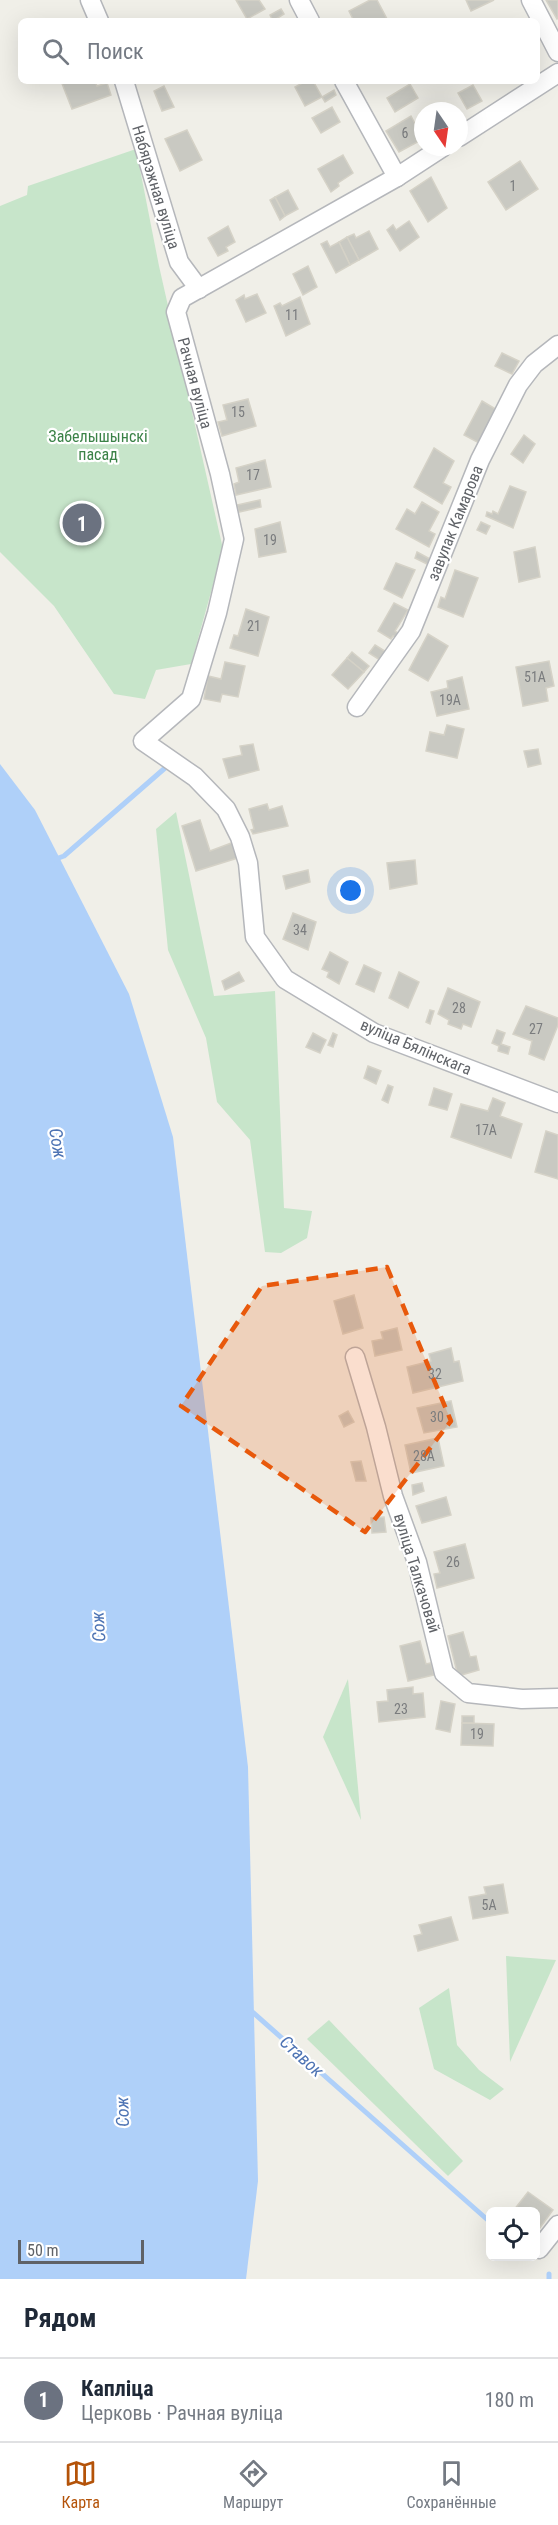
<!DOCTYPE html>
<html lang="ru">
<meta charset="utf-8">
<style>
:root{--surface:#fff;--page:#f2f2f3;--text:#1f2937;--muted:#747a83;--line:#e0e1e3;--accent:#b45309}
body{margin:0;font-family:"Roboto Condensed",sans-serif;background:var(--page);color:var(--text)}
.controls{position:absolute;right:18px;bottom:18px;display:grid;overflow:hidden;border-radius:9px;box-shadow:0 6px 24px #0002}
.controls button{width:54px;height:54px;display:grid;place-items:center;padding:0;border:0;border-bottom:2px solid var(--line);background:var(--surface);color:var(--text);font:30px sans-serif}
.compass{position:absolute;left:414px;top:102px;width:54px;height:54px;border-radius:50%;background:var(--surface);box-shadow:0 6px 24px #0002;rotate:167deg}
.scale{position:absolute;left:18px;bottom:15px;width:126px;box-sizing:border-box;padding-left:6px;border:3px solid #5f6267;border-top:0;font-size:16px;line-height:21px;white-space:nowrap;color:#5f6267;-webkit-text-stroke:4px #fff;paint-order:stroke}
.you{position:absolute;left:351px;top:891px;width:21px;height:21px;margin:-15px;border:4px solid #fff;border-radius:50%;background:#1a73e8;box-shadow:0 0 0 9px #1a73e833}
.badge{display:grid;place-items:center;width:39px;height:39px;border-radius:50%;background:var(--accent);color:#fff;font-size:20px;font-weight:700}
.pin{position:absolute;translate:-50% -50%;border:3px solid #fff;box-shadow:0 2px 6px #0006}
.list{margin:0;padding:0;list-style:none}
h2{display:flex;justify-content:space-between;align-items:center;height:78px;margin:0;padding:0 24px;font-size:26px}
h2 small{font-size:20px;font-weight:400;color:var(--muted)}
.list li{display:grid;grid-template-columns:39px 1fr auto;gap:18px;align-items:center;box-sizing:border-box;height:84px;padding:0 24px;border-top:2px solid var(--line)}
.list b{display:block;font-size:22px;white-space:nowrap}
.list p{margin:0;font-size:20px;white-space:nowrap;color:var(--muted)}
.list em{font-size:20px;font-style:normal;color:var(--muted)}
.icon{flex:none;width:33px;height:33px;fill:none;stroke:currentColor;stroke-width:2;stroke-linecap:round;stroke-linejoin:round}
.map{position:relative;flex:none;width:558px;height:2279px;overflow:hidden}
.search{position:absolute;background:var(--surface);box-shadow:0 6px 24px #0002;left:18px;right:18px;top:18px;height:66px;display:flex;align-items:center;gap:15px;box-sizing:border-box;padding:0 21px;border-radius:9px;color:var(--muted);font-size:22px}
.sheet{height:162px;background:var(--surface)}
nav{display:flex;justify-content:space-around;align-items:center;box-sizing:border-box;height:84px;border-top:2px solid var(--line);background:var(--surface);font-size:16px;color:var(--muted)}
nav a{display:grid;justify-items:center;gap:3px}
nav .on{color:var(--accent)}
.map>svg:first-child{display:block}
.green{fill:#c7e5ca}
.water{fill:#afd0f9}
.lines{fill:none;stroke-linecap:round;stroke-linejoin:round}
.stream{stroke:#afd0f9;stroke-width:5}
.building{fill:#c9c9c2;stroke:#d5d2c7;stroke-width:1.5}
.minor-casing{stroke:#b5b7bb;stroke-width:21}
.minor{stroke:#fff;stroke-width:18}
.marked{fill:#e8590c;fill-opacity:0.2;stroke:#e8590c;stroke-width:4.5;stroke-dasharray:12 8;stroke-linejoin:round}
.labels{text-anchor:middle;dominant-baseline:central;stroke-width:4.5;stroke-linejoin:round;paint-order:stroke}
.number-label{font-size:14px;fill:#7a7c7e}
.street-label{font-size:16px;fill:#5f6267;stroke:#fff}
.park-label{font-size:16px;fill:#3b8247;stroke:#fff}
.water-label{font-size:18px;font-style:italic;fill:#4e74b4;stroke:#fff}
</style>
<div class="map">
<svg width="558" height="2279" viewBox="0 0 558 2279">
<rect width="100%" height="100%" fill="#f0efe8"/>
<g class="green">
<path d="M136 149 159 266 223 549 191 664 156 670 145 699 114 694 54 606 0 552V206L27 195 28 186Z"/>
<path d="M176 812 214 996 275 991 284 1208 312 1211 307 1238 281 1253 265 1252 250 1140 217 1102 206 1038 168 950 156 829Z"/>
<path d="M348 1679 361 1820 323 1737Z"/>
<path d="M506 1956 556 1960 510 2062Z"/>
<path d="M449 1988 457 2045 479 2070 504 2089 490 2100 434 2069 419 2008Z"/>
<path d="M329 2020 463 2161 448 2176 307 2039Z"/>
</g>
<path class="water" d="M0 764 35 810 129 994 173 1137 248 1767 258 2181 246 2279H0Z"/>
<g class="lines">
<g class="stream">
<path d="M53 860 64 856 165 768"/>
<path d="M249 2009 490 2222"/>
<path d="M549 2279V2274"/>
</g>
</g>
<g class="building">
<path d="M236 0H259L265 9 247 19Z"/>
<path d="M370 0H377L387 19 383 21H354L349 11Z"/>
<path d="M466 0H494L471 11Z"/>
<path d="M546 0H558V18L557 19Z"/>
<path d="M281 9 284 14 273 21 270 15Z"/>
<path d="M61 81H95L97 86 107 83 111 95 72 109Z"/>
<path d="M306 81H313L322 97 305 106 295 87Z"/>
<path d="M410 84 418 98 395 112 387 98Z"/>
<path d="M473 85 482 101 467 109 458 93Z"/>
<path d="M164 86 174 107 162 111 154 91Z"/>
<path d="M334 90 336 95 325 102 322 97Z"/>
<path d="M332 107 340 122 321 133 312 118Z"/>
<path d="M411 116 423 139 399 152 386 131Z"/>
<path d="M187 130 202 160 180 171 165 139Z"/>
<path d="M343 155 353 173 338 183 339 186 331 192 318 169Z"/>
<path d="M520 161 538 189 506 210 488 182Z"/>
<path d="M431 177 447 208 428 222 410 191Z"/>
<path d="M288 190 298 209 285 216 275 197Z"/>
<path d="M275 197 285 216 280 220 270 200Z"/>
<path d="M409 221 419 237 400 251 387 230 393 225 396 230Z"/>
<path d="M228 226 235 242 226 247 228 251 218 256 208 238Z"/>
<path d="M369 231 378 249 359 260 347 237 354 234 356 238Z"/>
<path d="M347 237 359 260 350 265 339 242Z"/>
<path d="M327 241 330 247 339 242 350 265 336 273 321 244Z"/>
<path d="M308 266 317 287 303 295 293 274Z"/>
<path d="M257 294 266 313 246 322 236 300 244 295 245 299Z"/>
<path d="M300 297 310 324 286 336 274 306 280 303 282 306Z"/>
<path d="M502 353 519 361 512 374 495 366Z"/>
<path d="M248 399 256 426 222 436 218 422 227 420 223 405Z"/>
<path d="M482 401 499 411 481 444 464 435Z"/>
<path d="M524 435 535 444 523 463 511 454Z"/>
<path d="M434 448 454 461 443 483 451 487 442 504 414 487Z"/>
<path d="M265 460 271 487 236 495 234 484 239 482 236 468Z"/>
<path d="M510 486 526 492 513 528 486 516 487 512 492 514 493 511 498 514Z"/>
<path d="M260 500 261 507 239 512 237 505Z"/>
<path d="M422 502 439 512 429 531 435 534 429 547 396 529 407 509 415 514Z"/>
<path d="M84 511 94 527 81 536 71 519Z"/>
<path d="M280 522 286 552 259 557 255 529Z"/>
<path d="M481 522 490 526 486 534 477 530Z"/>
<path d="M535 547 540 577 519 582 514 552Z"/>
<path d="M417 552 432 560 429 565 415 558Z"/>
<path d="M396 563 415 570 402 598 384 589Z"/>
<path d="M455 570 478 578 463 617 438 607 441 597 445 599Z"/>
<path d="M394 603 408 610 395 631 398 633 396 637 393 636 391 639 378 631Z"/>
<path d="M246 609 269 617 258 656 230 648 234 635 238 636Z"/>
<path d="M428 634 448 646 428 681 409 670Z"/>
<path d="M375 645 388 653 383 662 369 653Z"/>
<path d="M352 652 369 666 364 672 347 658Z"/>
<path d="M347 658 364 672 348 689 332 675Z"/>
<path d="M549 661 554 686 546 688 548 701 523 706 516 667Z"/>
<path d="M225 662 245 666 238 697 222 694 220 702 204 699 208 676 221 679Z"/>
<path d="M462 677 469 709 437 716 431 692 448 688 447 681Z"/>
<path d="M447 725 464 729 457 758 426 751 430 732 444 735Z"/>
<path d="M253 744 259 770 229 778 223 759 242 755 240 746Z"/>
<path d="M538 749 541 764 528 767 524 751Z"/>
<path d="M267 804 269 810 282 806 288 826 253 834 251 830 254 829 249 809Z"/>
<path d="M200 820 210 851 234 842 241 857 196 871 182 826Z"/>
<path d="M415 860 417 884 390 889 387 863Z"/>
<path d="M308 870 310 882 286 889 283 876Z"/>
<path d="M293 913 316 922 308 950 283 939Z"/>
<path d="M330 952 348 962 339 984 327 977 329 972 322 969Z"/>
<path d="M364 965 381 973 374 992 356 984Z"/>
<path d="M239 972 244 981 225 990 222 981Z"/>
<path d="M399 972 419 982 408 1008 389 998Z"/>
<path d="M448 988 480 1002 471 1027 463 1024 461 1029 448 1024 449 1020 438 1014Z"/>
<path d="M526 1006 558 1018V1025L544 1060 529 1054 532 1041 513 1034Z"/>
<path d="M430 1010 434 1011 430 1024 426 1022Z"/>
<path d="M497 1030 505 1033 501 1044 510 1047 508 1054 498 1051 499 1046 492 1043Z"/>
<path d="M313 1033 326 1040 320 1053 306 1047Z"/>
<path d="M333 1033 337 1035 333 1047 328 1045Z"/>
<path d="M368 1066 381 1071 376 1084 364 1078Z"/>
<path d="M388 1085 393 1087 388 1103 382 1100Z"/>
<path d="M434 1088 452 1094 447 1110 429 1105Z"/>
<path d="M493 1098 505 1103 500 1116 522 1124 511 1158 451 1137 461 1104 488 1111Z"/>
<path d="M546 1131 558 1135V1179L535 1172Z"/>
<path d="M354 1295 363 1328 343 1334 334 1301Z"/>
<path d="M397 1328 402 1350 375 1356 372 1341 383 1339 381 1332Z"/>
<path d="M451 1348 454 1362 459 1361 463 1381 413 1393 407 1367 431 1361 429 1354Z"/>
<path d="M451 1401 457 1427 424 1433 417 1408Z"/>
<path d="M348 1411 354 1422 344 1427 339 1416Z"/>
<path d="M438 1438 444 1466 411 1473 405 1445Z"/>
<path d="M361 1461 366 1481H356L351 1462Z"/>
<path d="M422 1483 424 1491 413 1495 412 1485Z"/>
<path d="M446 1497 451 1515 422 1523 416 1506Z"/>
<path d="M384 1517 386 1532 372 1533 371 1518Z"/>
<path d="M465 1544 474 1578 437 1588 434 1574 440 1573 434 1552Z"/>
<path d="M463 1632 470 1657 476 1656 479 1670 458 1676 448 1636Z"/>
<path d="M420 1641 426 1664 431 1663 434 1675 408 1681 400 1646Z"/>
<path d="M413 1687V1694L423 1693 425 1717 379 1722 377 1702 388 1701 387 1690Z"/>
<path d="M441 1701 455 1704 450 1732 436 1729Z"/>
<rect x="462" y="1716" width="12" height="7"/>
<path d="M462 1723 494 1724 493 1746 461 1745Z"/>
<path d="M503 1884 508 1913 473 1919 469 1897 486 1894 484 1887Z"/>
<path d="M451 1917 458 1940 418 1951 414 1936 422 1934 419 1925Z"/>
<path d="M528 2192 553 2210 539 2229 536 2226V2212L514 2210Z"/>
</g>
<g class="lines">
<defs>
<g id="minor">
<path d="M90 0 99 21"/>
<path d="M299 0 310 21"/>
<path d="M531 0 558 52"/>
<path d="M124 81 179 262 199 289"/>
<path d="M344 81 397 177"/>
<path d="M459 137 558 73"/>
<path d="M443 147 397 177 182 298 176 312 220 474 234 539 217 613 191 699 143 741 195 777 226 809 240 837 248 863 255 937 285 979 374 1033 558 1103"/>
<path d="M357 707 411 631 480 460 518 385 534 364 558 345"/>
<path d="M355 1357 376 1427 393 1496 417 1562 444 1673 468 1693 522 1699 558 1698"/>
<path d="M539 2249 558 2225"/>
</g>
</defs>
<use href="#minor" class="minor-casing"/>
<use href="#minor" class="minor"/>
</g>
<path class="marked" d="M387 1267 451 1421 365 1532 181 1406 262 1286Z"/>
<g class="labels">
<g class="number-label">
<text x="405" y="133">6</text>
<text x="513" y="186">1</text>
<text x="292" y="315">11</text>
<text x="238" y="412">15</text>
<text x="253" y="475">17</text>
<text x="270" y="540">19</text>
<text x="254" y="626">21</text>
<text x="535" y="677">51А</text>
<text x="450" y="700">19А</text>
<text x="300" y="930">34</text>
<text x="459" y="1008">28</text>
<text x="536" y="1029">27</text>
<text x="486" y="1130">17А</text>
<text x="435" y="1374">32</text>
<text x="437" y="1417">30</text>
<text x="424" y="1456">28А</text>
<text x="453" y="1562">26</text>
<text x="401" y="1709">23</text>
<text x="477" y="1734">19</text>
<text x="489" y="1905">5А</text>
</g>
<g class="street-label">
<text transform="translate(156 187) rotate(73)">Набярэжная вуліца</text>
<text transform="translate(195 383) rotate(75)">Рачная вуліца</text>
<text transform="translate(455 523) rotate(-68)">завулак Камарова</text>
<text transform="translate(416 1047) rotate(23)">вуліца Бялінскага</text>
<text transform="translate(417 1573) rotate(73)">вуліца Талкачовай</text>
</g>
<g class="park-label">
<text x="98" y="436">Забелышынскі<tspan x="98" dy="18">пасад</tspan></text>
</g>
<g class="water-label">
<text transform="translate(58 1143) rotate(80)">Сож</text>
<text transform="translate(98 1627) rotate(-94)">Сож</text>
<text transform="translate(302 2056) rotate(42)">Ставок</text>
<text transform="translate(122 2112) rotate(-92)">Сож</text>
</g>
</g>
</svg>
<div class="controls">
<button><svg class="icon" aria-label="locate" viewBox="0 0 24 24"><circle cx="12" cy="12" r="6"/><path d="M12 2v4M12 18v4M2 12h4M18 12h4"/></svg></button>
</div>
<svg class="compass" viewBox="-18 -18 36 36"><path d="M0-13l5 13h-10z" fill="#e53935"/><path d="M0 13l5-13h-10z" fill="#747a83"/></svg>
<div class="scale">50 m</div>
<div class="you"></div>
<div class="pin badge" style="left:82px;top:523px;background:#6b7280">1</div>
<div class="search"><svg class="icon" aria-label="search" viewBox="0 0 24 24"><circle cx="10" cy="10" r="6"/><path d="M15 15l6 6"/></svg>Поиск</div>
</div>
<section class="sheet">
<h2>Рядом<small></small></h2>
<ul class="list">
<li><span class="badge" style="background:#6b7280">1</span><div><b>Капліца</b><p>Церковь · Рачная вуліца</p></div><em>180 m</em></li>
</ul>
</section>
<nav>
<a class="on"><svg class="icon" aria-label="map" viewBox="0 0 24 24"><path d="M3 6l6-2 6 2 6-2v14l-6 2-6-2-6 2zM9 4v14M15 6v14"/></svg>Карта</a>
<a><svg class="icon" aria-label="directions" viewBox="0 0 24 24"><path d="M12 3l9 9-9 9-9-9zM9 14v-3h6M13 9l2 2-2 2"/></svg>Маршрут</a>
<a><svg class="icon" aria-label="saved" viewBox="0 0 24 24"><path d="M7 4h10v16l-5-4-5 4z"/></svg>Сохранённые</a>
</nav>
